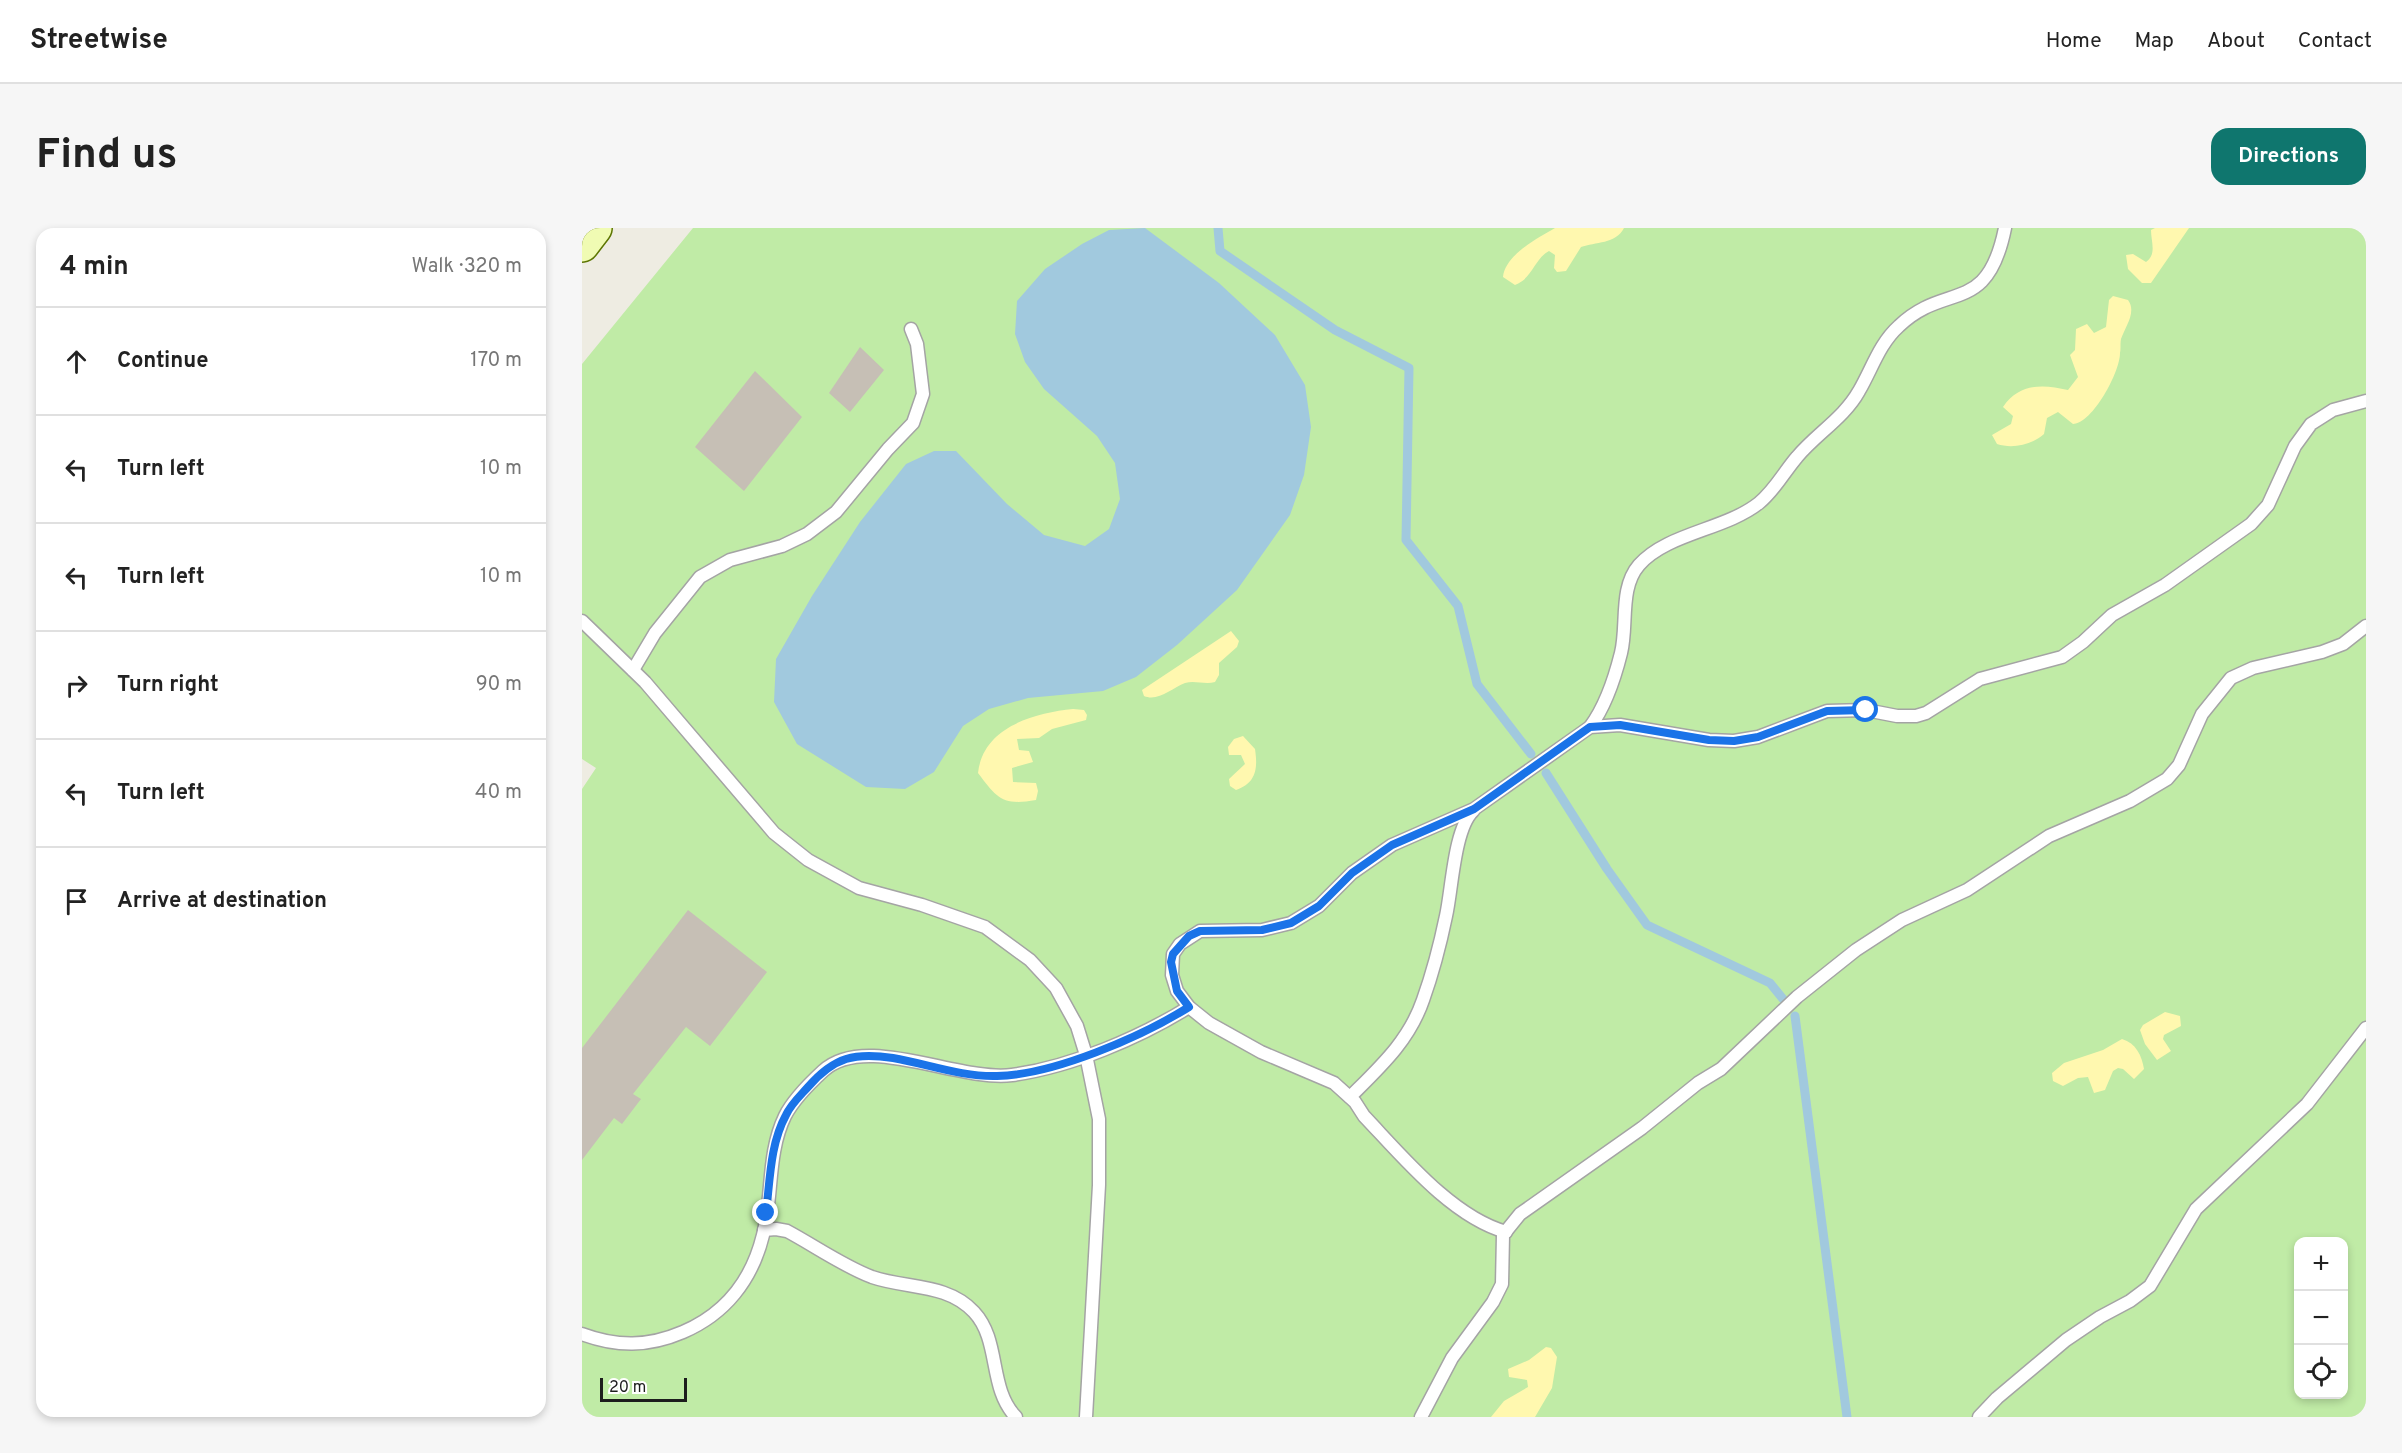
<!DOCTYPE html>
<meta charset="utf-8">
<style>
:root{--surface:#fff;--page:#f6f6f6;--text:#222;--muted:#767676;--line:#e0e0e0;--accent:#0f766e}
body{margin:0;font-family:Overpass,sans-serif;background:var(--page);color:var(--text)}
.controls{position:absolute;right:18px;bottom:18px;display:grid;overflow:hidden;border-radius:12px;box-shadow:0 3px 9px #0003}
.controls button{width:54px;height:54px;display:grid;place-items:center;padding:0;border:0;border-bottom:2px solid var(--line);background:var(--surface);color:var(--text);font:30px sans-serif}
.scale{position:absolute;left:18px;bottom:15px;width:87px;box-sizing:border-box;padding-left:6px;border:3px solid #1d1d1d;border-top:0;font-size:16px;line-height:21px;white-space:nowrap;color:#1d1d1d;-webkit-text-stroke:4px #fff;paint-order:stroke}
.stop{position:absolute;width:18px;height:18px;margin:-14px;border:4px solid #1a73e8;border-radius:50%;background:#fff}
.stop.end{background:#1a73e8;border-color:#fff;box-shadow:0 2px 6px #0008}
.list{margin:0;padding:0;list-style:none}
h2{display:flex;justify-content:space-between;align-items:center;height:78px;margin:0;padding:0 24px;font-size:26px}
h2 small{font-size:20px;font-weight:400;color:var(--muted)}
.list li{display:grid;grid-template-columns:39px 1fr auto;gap:18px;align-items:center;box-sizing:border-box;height:108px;padding:0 24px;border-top:2px solid var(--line)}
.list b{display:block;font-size:22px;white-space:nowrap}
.list em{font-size:20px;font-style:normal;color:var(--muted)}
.icon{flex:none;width:33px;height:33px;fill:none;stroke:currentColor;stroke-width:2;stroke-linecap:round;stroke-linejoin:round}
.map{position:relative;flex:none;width:1784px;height:1189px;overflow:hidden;border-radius:18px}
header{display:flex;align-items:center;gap:36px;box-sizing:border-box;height:84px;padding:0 30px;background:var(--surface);border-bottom:2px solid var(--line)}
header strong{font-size:28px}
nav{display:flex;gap:33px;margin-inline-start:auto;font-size:21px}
.intro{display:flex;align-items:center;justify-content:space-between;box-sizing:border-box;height:144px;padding:0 36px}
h1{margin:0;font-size:42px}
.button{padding:15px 27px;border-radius:18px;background:var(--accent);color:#fff;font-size:21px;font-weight:700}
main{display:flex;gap:36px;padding:0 36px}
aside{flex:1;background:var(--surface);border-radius:18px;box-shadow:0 3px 9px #0003}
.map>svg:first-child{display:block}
.grass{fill:#c0eba6;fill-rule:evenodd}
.sand{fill:#fff8af}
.water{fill:#a1c9de}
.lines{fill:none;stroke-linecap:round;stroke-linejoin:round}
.stream{stroke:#a1c9de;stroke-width:9}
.building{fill:#c6bfb5}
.lane-casing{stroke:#a4a4a4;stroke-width:15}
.secondary-casing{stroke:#5d7602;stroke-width:36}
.lane{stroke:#fff;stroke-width:12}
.secondary{stroke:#f0fbb3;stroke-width:33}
.route{stroke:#1a73e8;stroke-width:8}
</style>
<header>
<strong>Streetwise</strong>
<nav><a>Home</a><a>Map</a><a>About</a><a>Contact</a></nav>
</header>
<div class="intro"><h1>Find us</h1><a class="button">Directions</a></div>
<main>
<aside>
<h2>4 min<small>Walk · 320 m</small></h2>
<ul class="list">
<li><svg class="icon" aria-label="ahead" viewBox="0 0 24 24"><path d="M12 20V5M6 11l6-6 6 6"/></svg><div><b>Continue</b></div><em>170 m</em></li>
<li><svg class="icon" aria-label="left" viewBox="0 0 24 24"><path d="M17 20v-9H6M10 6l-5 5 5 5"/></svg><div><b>Turn left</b></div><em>10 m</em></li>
<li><svg class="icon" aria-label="left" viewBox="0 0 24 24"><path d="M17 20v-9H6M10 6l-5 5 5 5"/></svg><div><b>Turn left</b></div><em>10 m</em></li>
<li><svg class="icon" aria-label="right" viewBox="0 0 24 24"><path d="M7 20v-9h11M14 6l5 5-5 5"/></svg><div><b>Turn right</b></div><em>90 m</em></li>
<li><svg class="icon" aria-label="left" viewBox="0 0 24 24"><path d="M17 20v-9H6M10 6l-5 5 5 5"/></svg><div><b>Turn left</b></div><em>40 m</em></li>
<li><svg class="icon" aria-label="arrive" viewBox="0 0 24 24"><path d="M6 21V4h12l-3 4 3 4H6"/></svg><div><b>Arrive at destination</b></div></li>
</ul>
</aside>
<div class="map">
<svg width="1784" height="1189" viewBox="0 0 1784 1189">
<rect width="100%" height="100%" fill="#eeece2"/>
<path class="grass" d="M111 0H1784V1189H0V561L14 540 0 531V136ZM1716 1014H1762V1166H1716Z"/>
<g class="sand">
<path d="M973 0H1042C1034 16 1013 14 999 19L984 43 975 44 972 40 973 27 967 23C952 31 951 50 933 57L921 49C923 27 956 10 973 0Z"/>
<path d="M1573 0H1607L1569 55H1560L1546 41 1544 27 1551 26 1564 34C1575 26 1569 14 1569 2Z"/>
<path d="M1531 68 1546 72C1555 84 1543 99 1539 111 1538 117 1539 120 1538 125 1538 144 1511 195 1491 196L1476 184 1465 190 1462 206C1450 217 1430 221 1415 216L1410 207 1429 196 1431 188 1421 179C1437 155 1461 156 1486 162L1496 149 1488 127 1493 122 1494 101 1505 96 1512 105 1524 99 1527 72Z"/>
<path d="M649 403 657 413 655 419 637 435V447L633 454C623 457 613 452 603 455 590 460 576 474 562 468L560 462Z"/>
<path d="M491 481 502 482 505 487 504 492 470 501 457 510 435 511 437 522 447 523 451 534 430 540 431 554 454 555 456 563 454 572C420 578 415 570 396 545 401 499 452 485 491 481Z"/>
<path d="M661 508 673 521C676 541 674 555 654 562L648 558 647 551 663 536 659 527H647L646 519 652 511Z"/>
<path d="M1583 784 1598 788 1599 798 1582 807 1581 811 1589 823 1575 832 1563 816 1558 802 1561 797Z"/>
<path d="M1540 811C1554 815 1560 828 1562 841L1552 851 1541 841 1536 840 1531 843 1523 862 1512 865 1506 849 1496 850 1481 858 1471 853 1470 845 1482 835 1521 822Z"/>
<path d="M964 1119 969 1120 975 1129 970 1160 953 1189H909L922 1173 946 1159 945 1152 927 1149 926 1141 947 1132Z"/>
</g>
<path class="water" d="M563 0 637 55 693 107 723 157 729 199 722 247 708 287 655 362 595 417 554 449 521 463 446 470 407 481 381 498 352 544 323 561 284 559 215 516 192 474 194 431 230 368 278 294 324 236 352 223H374L425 276 462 307 503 318 527 301 538 271 533 235 515 208 462 161 443 134 433 106 435 73 463 41 500 16 527 2Z"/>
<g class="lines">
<g class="stream">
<path d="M636 0 638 23 753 102 827 140 824 312 876 378 895 456 949 526"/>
<path d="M964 545 1025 641 1065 697 1188 755 1201 771"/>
<path d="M1213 788 1265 1189"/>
</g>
</g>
<g class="building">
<path d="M278 119 302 142 268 184 247 165Z"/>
<path d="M173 143 220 189 162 263 113 219Z"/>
<path d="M106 682 185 744 128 818 104 799 51 866 59 871 40 896 32 890 0 932V820Z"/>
</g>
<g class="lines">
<defs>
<g id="lane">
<path d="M0 393 63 454 192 605 226 632 277 660 340 677 403 699 448 732 474 760 495 798 504 827 517 891V957L504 1189"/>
<path d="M51 442 73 405 118 349 148 332 200 318 225 306 254 284 306 221 331 195 341 166 335 116 329 101"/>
<path d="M1008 499C1023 479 1033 449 1039 425 1046 397 1037 360 1057 337 1085 305 1143 302 1177 275 1193 262 1202 244 1215 229 1234 206 1262 190 1277 163 1290 141 1297 116 1317 98 1364 53 1405 89 1423 0"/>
<path d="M768 869C798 839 827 813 841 772 851 744 858 717 864 688 870 662 872 601 891 583"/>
<path d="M182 1002 194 1001 205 1003C233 1018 261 1038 290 1049 325 1061 365 1055 392 1084 419 1113 406 1160 434 1189"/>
<path d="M924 1004C870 989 820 928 782 888L773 874 752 855 679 824 627 795 607 779 595 763 590 747 591 726 598 716 618 703 680 702 709 695 737 678 770 645 810 617 892 581 1008 499 1038 497 1127 512 1152 513 1176 509 1245 483 1284 482 1315 488H1334L1344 485 1398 451 1480 429 1501 414 1530 387 1583 357 1669 296 1686 277 1713 218 1729 196 1751 182 1784 173"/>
<path d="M0 1106C35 1119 66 1119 101 1104 143 1086 170 1052 181 1007 191 968 185 925 203 888 211 872 228 855 241 843 283 804 376 854 430 847 489 839 557 810 607 779"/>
<path d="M839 1189 870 1130 911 1074 920 1056 921 1007 938 986 1060 900 1116 855 1139 841 1215 769 1274 722 1320 692 1385 662 1467 608 1548 573 1585 551 1597 537 1620 486 1649 450 1671 440 1740 424 1761 416 1784 398"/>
<path d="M1397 1189 1415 1170 1484 1112 1518 1089 1548 1073 1568 1058 1614 981 1725 876 1784 800"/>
</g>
<path id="secondary" d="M0 17 13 0"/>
</defs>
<use href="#lane" class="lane-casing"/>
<use href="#secondary" class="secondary-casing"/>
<use href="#lane" class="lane"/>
<use href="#secondary" class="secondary"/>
</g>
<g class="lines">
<path class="route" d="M184 985C188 953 188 916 204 887 209 876 218 868 226 859 252 829 273 824 311 830 346 836 379 849 415 848 471 847 559 809 607 779L595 763 589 734 591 726 607 708 618 703 680 702 709 695 737 678 770 645 810 617 892 581 1008 499 1038 497 1127 512 1152 513 1176 509 1245 483 1284 482"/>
</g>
</svg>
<div class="controls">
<button>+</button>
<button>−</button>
<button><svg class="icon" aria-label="locate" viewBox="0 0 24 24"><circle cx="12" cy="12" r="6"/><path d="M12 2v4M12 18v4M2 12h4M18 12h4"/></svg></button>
</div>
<div class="scale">20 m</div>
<div class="stop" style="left:1284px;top:482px"></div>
<div class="stop end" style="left:184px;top:985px"></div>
</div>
</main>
